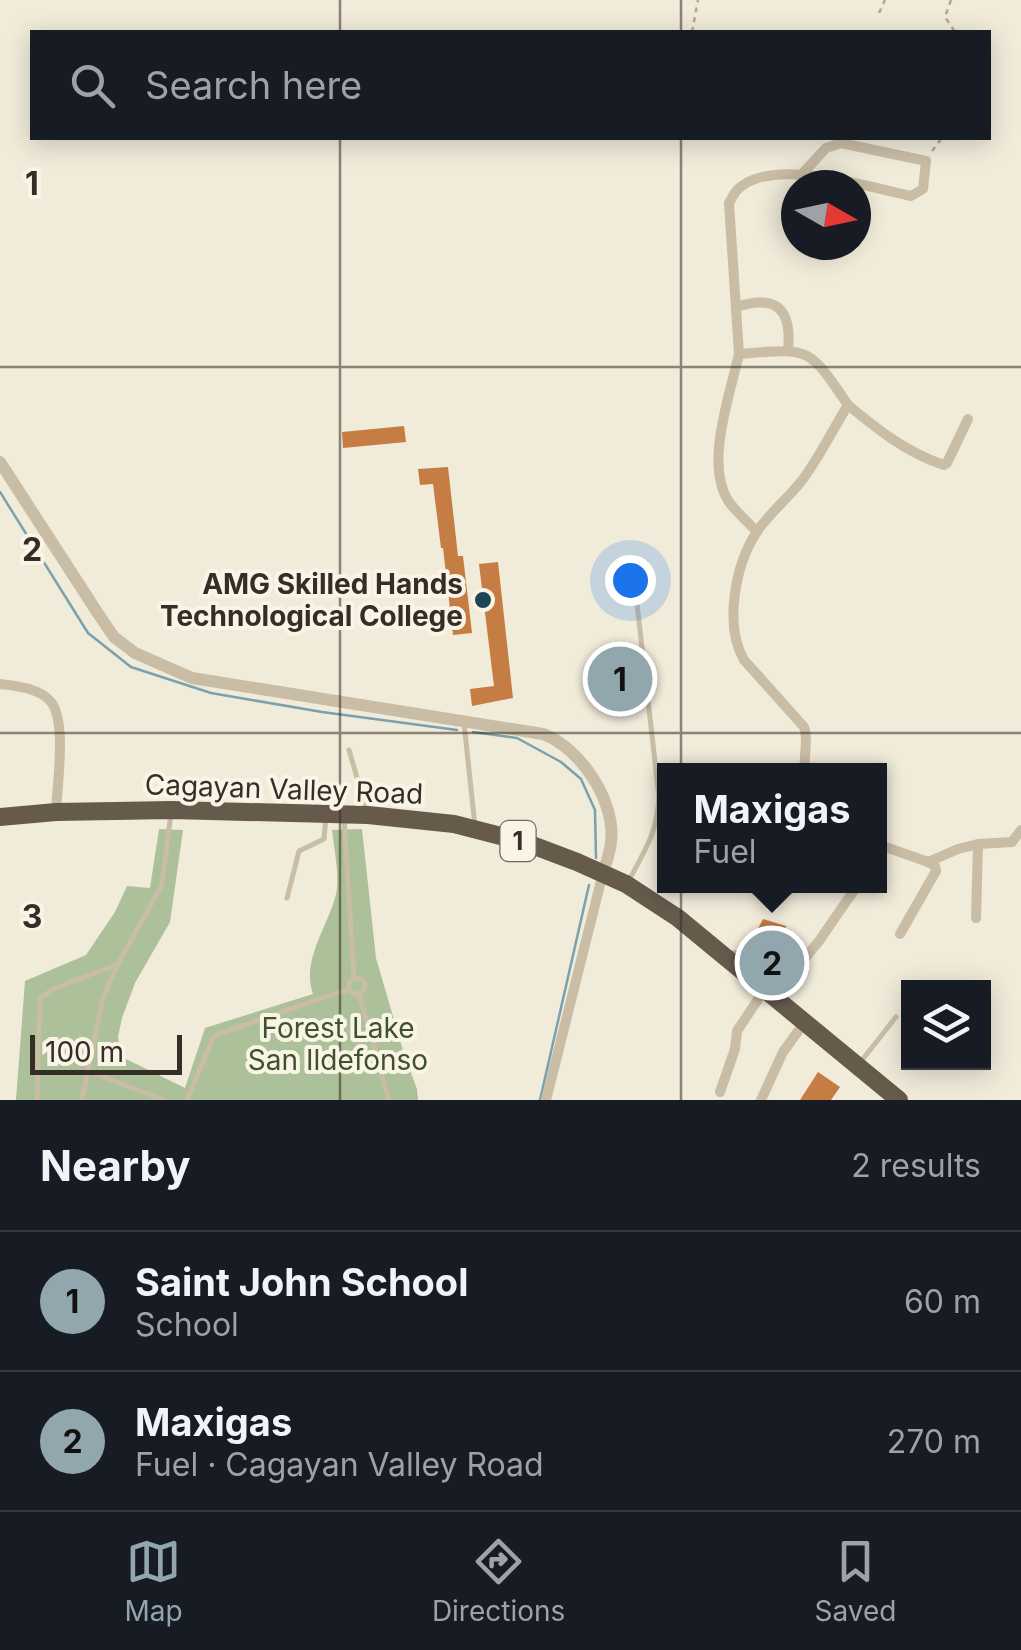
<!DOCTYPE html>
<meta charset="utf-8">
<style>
:root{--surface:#171b24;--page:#242831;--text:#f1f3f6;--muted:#9ea1a6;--line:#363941;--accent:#92a6ae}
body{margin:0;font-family:Inter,sans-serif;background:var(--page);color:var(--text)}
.controls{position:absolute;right:30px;bottom:30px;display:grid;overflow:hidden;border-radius:0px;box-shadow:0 5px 25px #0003}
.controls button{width:90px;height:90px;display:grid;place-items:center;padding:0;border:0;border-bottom:2px solid var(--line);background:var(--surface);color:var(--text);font:50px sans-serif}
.compass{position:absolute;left:781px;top:170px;width:90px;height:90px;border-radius:50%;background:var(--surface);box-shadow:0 5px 25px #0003;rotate:99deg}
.scale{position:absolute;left:30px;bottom:25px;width:152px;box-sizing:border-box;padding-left:10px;border:5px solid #352e27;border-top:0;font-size:28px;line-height:35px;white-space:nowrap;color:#352e27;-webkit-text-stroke:8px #f9f4e6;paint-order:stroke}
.you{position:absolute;left:630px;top:580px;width:35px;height:35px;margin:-25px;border:8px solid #fff;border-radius:50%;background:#1a73e8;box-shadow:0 0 0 15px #1a73e833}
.badge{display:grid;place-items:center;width:65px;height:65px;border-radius:50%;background:var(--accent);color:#111;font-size:32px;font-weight:700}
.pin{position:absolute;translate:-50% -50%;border:5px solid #fff;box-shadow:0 2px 10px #0006}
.popup{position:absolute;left:657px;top:763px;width:230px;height:130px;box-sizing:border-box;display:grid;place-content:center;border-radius:0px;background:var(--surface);filter:drop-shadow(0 2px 8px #0005);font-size:32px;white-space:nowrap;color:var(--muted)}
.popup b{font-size:38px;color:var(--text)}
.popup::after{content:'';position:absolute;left:50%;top:100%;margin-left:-20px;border:20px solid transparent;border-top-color:var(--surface)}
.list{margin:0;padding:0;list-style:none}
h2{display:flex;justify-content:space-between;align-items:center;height:130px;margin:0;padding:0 40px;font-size:42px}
h2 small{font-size:32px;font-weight:400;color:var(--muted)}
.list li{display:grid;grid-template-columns:65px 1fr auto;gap:30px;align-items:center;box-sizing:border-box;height:140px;padding:0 40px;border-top:2px solid var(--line)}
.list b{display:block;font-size:38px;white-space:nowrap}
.list p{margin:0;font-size:32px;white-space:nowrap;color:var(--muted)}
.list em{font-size:32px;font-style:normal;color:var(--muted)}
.icon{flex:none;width:55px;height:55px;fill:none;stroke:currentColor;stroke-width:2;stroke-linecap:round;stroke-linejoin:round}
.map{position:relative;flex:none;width:1021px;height:1100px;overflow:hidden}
.search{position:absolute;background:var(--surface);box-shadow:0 5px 25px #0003;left:30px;right:30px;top:30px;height:110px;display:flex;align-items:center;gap:25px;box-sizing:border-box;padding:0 35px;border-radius:0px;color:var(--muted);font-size:38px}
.sheet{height:410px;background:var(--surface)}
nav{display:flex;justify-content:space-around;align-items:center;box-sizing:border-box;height:140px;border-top:2px solid var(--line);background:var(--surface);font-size:28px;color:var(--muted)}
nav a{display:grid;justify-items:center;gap:5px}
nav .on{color:var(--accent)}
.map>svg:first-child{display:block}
.green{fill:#acc09a}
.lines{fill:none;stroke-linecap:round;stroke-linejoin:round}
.stream{stroke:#79a1ae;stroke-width:2.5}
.building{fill:#c57d44}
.path{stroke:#b5a790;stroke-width:2.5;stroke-dasharray:5 5;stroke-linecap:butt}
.service{stroke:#c9bda6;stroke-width:5}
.minor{stroke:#c9bda6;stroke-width:10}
.tertiary{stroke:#c9bda6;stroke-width:12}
.trunk{stroke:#665a4b;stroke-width:18}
.grid{fill:none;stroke:#352e27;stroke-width:2.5;stroke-opacity:0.55}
.poi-dot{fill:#1d4756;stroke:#f9f4e6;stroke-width:4}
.labels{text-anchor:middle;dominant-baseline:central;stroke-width:8;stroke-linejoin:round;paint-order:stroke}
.shield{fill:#f9f4e6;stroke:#706960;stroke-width:2.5}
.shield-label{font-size:25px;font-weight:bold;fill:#352e27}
.poi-label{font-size:28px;font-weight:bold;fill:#352e27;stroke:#f9f4e6;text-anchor:end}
.street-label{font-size:28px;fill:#352e27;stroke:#f9f4e6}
.park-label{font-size:28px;fill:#3c532b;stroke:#f9f4e6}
.grid-label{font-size:32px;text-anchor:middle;font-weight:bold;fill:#352e27;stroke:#f9f4e6;stroke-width:8;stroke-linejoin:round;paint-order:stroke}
</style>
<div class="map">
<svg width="1021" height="1100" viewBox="0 0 1021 1100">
<rect width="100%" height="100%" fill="#f1ebda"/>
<path class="green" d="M159 829 183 830 170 922 135 983 122 1018 118 1037 122 1057 185 1088 205 1028 313 994C301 960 328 927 336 894 340 877 334 848 332 830L362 829 376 958 404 1054 417 1089 418 1100H16L25 981 86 955 115 912 127 886 150 888Z"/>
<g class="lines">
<g class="stream">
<path d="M0 492 88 633 131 667 211 693 322 712 457 730"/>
<path d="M473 732 517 738 561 762 581 779 595 810 596 858"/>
<path d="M540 1100 589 885"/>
</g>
</g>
<g class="building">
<path d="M404 426 406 442 343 448 342 432Z"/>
<path d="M448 467 458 556H463L472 633 453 635 443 548H441L433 484 420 485 418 469Z"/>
<path d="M498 562 513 698 472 706 470 689 494 686 479 564Z"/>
<path d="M763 919 786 926 782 941 799 951 784 966 776 967 773 975 758 963 765 962 769 957 767 951 770 948 766 946 768 943 754 936Z"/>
<path d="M818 1072 840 1087 831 1100H800Z"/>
</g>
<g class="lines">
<g class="path">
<path d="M951 0 945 17 955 32"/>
<path d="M879 13 885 0"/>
<path d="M692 32 698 0"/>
<path d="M932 151 942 138"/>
</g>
<g class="service">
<path d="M464 723 475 826"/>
<path d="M349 750 367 812"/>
<path d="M344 817 354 979"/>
<path d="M628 882C645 850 657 834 659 797L635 586"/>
<path d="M287 898 299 851 324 839 326 816"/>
<path d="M732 953 754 951 763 956"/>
<circle cx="357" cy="986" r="8"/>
<path d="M772 991 779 980 780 971"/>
<path d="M359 994 389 1100"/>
<path d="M859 1064 896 1017"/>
<path d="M88 1071 164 1100"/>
<path d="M37 1100 40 998 53 989 116 965"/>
<path d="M82 1100 103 998 118 964 162 885 171 813"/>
<path d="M187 1100 213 1038 221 1033 349 989"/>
</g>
<g class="minor">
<path d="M803 173 826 148 841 143 926 161 923 189 911 196C868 187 773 156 738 189 734 193 732 198 729 203L739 354C810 348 808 346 848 405 833 429 820 456 803 479 789 498 769 513 756 533 735 566 724 626 744 660L804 727C809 741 803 756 805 770"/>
<path d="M736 307C777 294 792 309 788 351"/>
<path d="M739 354C730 395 704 465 729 502 737 513 748 522 757 532"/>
<path d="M848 405C877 429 907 453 944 465L947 463 968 419"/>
<path d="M0 684C16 686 40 688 51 702 67 722 57 786 56 812"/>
<path d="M978 844 1012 842 1021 830"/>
<path d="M880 845 928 862 935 866 936 871 900 934"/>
<path d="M928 862 958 849 978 844 976 918"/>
<path d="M774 996 819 941 857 886"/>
<path d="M720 1092 735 1049 737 1031 765 989"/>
<path d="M546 1100 603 873"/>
<path d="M761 1100 783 1052 804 1023"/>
</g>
<path class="tertiary" d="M0 462 97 612 114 637 135 653 192 678 543 734C581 748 616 802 611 842 610 853 606 863 603 873"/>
<path class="trunk" d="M0 817 56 812 172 810 368 815 454 824 524 842 577 862 626 884 678 918 899 1100"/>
</g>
<path class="grid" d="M340 0V32M681 0V32M340 138V1100M681 138V1100M0 367H1021M0 733H1021"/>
<circle class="poi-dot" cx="483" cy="600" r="10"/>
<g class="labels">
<rect class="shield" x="500.5" y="821" width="35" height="40" rx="8"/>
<g class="shield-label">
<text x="518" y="841">1</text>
</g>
<g class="poi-label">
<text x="463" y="584">AMG Skilled Hands<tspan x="463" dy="32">Technological College</tspan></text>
</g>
<g class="street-label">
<text transform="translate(284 789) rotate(2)">Cagayan Valley Road</text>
</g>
<g class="park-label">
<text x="338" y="1028">Forest Lake<tspan x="338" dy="32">San Ildefonso</tspan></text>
</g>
</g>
<g class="grid-label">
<text x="32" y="195">1</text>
<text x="32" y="561">2</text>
<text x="32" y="928">3</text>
</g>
</svg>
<div class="controls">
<button><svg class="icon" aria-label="layers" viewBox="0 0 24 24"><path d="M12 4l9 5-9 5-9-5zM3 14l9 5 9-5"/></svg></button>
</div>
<svg class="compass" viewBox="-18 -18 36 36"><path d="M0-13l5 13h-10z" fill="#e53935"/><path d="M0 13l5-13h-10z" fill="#9ea1a6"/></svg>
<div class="scale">100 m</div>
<div class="you"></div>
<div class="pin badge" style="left:620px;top:679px">1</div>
<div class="pin badge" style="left:772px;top:963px">2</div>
<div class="popup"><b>Maxigas</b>Fuel</div>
<div class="search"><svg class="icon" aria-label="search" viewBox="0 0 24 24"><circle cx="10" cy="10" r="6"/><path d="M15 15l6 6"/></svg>Search here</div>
</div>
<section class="sheet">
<h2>Nearby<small>2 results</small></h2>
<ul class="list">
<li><span class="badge">1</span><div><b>Saint John School</b><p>School</p></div><em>60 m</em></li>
<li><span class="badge">2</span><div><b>Maxigas</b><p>Fuel · Cagayan Valley Road</p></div><em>270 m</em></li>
</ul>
</section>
<nav>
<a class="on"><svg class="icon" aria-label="map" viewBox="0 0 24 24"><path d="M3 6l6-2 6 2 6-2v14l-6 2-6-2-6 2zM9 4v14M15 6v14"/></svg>Map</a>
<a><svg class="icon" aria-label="directions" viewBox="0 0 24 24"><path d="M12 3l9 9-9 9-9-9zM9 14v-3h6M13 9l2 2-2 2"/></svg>Directions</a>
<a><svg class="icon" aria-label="saved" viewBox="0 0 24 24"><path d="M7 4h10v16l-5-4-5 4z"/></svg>Saved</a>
</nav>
